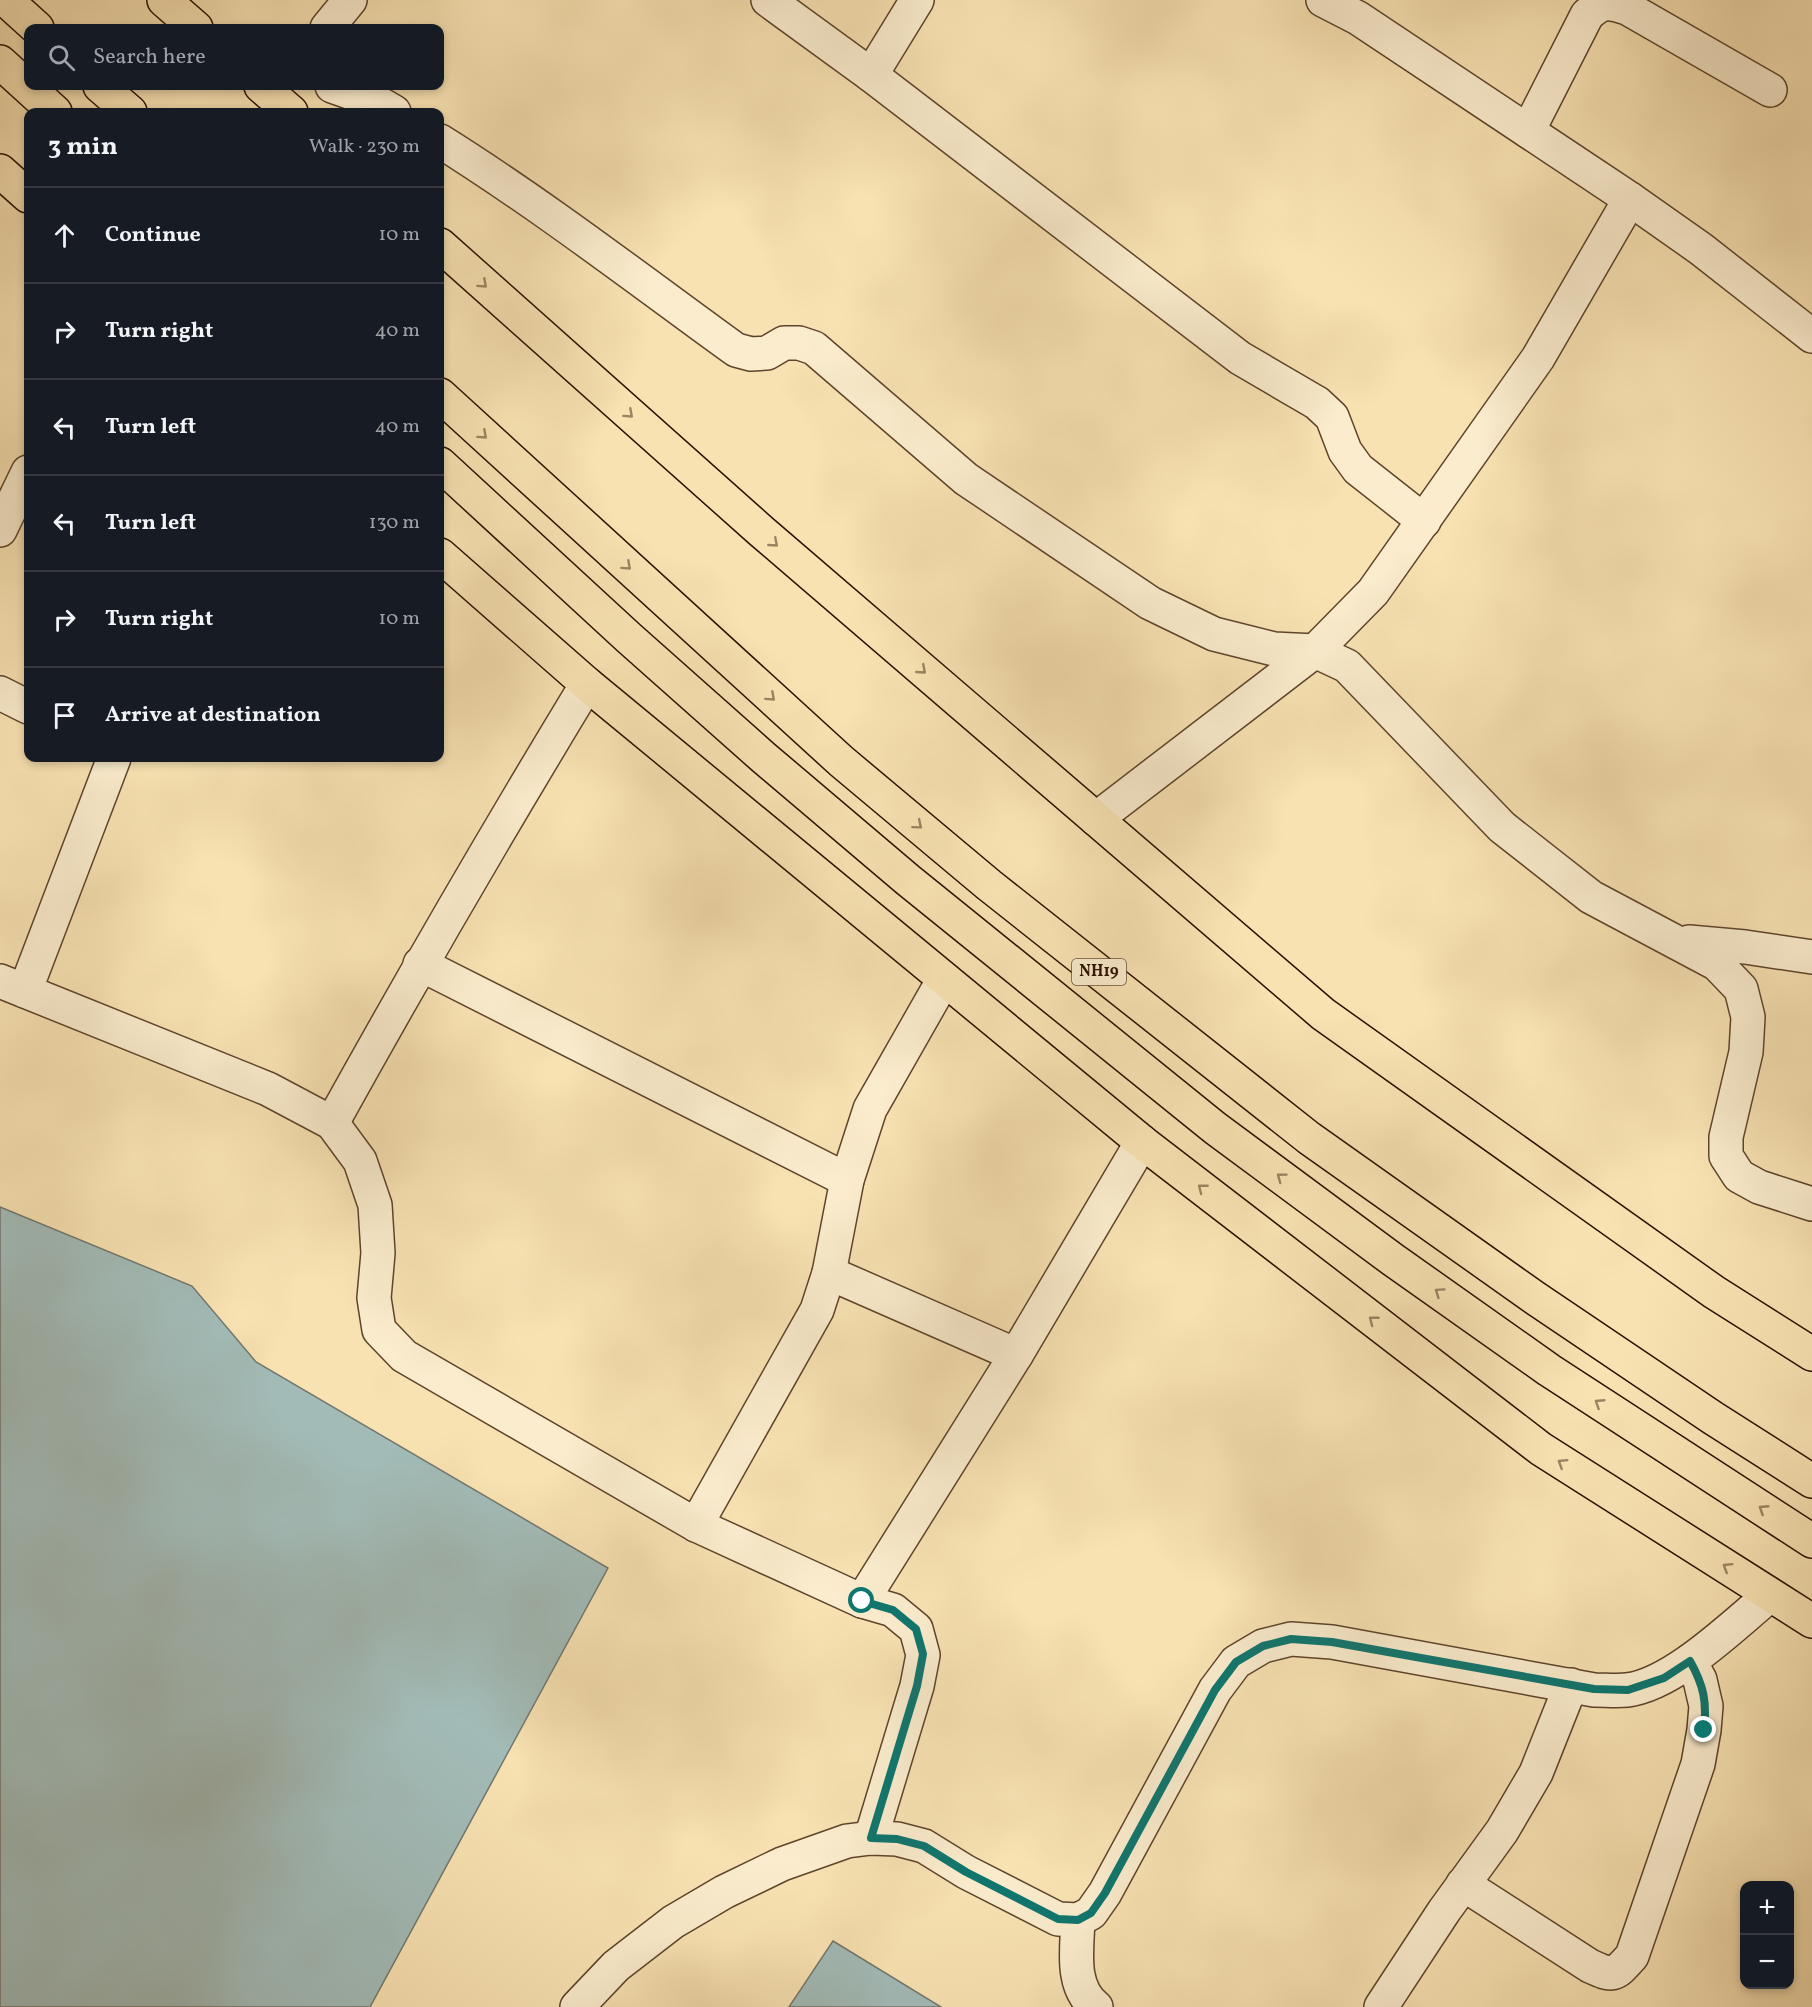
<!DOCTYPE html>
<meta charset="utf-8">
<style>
:root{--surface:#171b24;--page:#20242c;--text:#f1f3f6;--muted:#9ea1a6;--line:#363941}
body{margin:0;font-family:Vollkorn,serif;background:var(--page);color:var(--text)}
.controls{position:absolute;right:18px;bottom:18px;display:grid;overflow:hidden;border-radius:12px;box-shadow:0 3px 9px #0003}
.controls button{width:54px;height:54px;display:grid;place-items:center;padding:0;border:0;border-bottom:2px solid var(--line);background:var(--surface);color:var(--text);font:30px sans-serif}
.stop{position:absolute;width:18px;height:18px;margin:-14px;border:4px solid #0f766e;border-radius:50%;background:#fff}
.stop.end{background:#0f766e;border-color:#fff;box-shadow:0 2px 6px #0008}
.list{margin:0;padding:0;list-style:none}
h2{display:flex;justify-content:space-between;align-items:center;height:78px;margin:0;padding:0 24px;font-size:26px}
h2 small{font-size:20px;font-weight:400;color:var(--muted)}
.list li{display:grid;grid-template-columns:39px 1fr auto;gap:18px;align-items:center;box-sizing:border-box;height:96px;padding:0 24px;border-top:2px solid var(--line)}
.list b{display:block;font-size:22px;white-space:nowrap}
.list em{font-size:20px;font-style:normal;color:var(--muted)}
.icon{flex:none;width:33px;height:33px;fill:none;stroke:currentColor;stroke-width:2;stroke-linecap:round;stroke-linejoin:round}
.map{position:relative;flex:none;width:1812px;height:2007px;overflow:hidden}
.search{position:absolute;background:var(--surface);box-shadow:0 3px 9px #0003;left:24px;top:24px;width:420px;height:66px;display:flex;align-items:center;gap:15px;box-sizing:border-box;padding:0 21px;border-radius:12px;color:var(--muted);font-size:22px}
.panel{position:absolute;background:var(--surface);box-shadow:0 3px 9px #0003;left:24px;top:108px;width:420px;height:654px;border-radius:12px}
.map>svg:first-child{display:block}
.water{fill:#a2bbb7;stroke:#72776e;stroke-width:1.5}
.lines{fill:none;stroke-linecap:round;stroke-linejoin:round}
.minor-casing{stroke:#5e442c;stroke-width:36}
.major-casing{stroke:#2a1000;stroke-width:36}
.highway-casing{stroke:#2a1000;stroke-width:36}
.minor{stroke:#faeccd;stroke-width:33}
.major{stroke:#f8e2b2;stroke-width:33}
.highway{stroke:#f8e2b2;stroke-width:33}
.oneway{stroke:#9b8462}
.route{stroke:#0f766e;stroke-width:8}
.labels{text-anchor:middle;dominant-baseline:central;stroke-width:6;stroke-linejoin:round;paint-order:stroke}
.shield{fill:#faeccd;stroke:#68523e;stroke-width:1.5}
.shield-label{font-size:16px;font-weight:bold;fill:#2a1000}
</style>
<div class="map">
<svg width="1812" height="2007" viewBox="0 0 1812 2007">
<rect width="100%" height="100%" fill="#f8e2b2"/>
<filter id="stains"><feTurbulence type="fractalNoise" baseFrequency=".00333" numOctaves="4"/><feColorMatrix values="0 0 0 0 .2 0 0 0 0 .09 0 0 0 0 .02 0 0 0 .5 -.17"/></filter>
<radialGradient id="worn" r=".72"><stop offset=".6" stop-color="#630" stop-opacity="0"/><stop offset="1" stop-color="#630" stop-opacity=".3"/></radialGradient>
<g class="water">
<path d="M0 1207 192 1286 256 1362 608 1568 370 2007H0Z"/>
<path d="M833 1941 941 2007H789Z"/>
</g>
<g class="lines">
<defs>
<g id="minor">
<path d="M768 0 871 75 1240 358 1317 403 1332 417 1345 451 1358 469 1424 521"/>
<path d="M1323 0 1358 18 1630 199 1701 249 1812 336"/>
<path d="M327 28 350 0"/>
<path d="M871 75 917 0"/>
<path d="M332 86 377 102 394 112"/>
<path d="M1528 131 1587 15C1603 1 1607 2 1627 8L1770 90"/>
<path d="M440 141C542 205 638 279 736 350L751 354 767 353 784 343H799L814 348 966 479 1150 603 1214 634 1274 649 1315 651 1347 666 1502 827 1591 897 1717 964 1741 989 1748 1017 1746 1052 1726 1137V1156L1739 1176 1759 1187 1812 1204"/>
<path d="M0 530 28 472"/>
<path d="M0 693 28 707"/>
<path d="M1096 819 1315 651 1373 592 1538 358 1630 199"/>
<path d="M1689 942 1745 947 1812 957"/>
<path d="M420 964 847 1180"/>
<path d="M0 981 268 1089 332 1123 360 1161 375 1205 378 1253 374 1298 379 1330 404 1356 696 1525 862 1601 893 1610 916 1629 923 1655 917 1686 871 1838"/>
<path d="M25 991 114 758"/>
<path d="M332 1123C414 975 499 829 587 684"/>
<path d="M829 1273 1016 1355"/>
<path d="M696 1525 817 1310 829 1273 847 1180 870 1109 944 979"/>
<path d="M862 1601 1016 1355 1142 1142"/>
<path d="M1463 1884 1590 1966C1614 1977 1614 1976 1632 1956L1698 1764 1704 1730 1706 1706 1700 1680 1690 1661"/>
<path d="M1078 1920C1077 1949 1070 1987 1096 2007"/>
<path d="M577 2007 616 1966 673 1922 724 1892 782 1864 847 1841 871 1838 897 1839 924 1846 966 1872 1058 1919 1078 1920 1091 1913 1105 1893 1215 1690 1236 1662 1263 1646 1291 1639 1332 1642 1594 1690C1605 1690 1617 1691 1627 1690 1673 1685 1735 1624 1770 1595"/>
<path d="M1381 2007 1444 1911 1502 1831 1536 1773 1571 1685"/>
</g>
<g id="major">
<path d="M164 0 196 28"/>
<path d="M261 86 291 112"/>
<path d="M0 171 28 196"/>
<path d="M440 245 761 531 1323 1014 1714 1292 1812 1354"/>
<path d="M440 555 587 684 1142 1142 1541 1449 1812 1621"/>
</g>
<g id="highway">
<path d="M6 0 37 28"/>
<path d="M0 62 55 112"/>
<path d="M100 86 130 112"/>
<path d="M440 395 841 761 989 885 1309 1138 1535 1298 1713 1418 1812 1481"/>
<path d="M440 464 629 638 763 757 908 880 1215 1128 1392 1259 1549 1370 1812 1541"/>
</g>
</defs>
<use href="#minor" class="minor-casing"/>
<use href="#major" class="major-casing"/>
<use href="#highway" class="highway-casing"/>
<use href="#minor" class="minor"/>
<use href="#major" class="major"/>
<use href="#highway" class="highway"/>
</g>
<defs><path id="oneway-chevron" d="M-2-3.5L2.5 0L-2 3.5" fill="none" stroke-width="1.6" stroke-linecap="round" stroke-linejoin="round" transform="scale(1.5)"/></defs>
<g class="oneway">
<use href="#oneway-chevron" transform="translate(483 284) rotate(42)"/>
<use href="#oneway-chevron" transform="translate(629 414) rotate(42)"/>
<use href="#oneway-chevron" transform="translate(483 435) rotate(42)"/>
<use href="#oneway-chevron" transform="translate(774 543) rotate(41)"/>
<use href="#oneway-chevron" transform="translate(627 566) rotate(42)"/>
<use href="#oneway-chevron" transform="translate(922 670) rotate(41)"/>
<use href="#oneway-chevron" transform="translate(771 697) rotate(42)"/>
<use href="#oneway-chevron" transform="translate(918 825) rotate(40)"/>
<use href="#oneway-chevron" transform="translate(1281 1177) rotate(-143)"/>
<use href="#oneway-chevron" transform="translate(1202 1188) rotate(-142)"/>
<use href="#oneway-chevron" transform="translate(1439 1292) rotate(-145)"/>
<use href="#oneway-chevron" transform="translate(1373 1320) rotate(-142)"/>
<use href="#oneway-chevron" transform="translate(1599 1403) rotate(-147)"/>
<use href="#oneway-chevron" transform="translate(1562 1463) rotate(-148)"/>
<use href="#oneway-chevron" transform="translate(1763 1509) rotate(-147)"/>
<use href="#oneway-chevron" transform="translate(1727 1567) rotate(-148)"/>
</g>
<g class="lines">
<path class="route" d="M862 1601 893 1610 916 1629 923 1654 917 1686 871 1838 897 1839 924 1846 966 1872 1058 1919 1078 1920 1091 1913 1105 1893 1215 1690 1236 1662 1263 1646 1291 1639 1332 1642 1594 1689 1628 1690 1664 1678 1690 1661C1704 1686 1707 1702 1704 1730"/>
</g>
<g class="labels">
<rect class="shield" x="1072" y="959" width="54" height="26" rx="4.5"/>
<g class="shield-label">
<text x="1099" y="972">NH19</text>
</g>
</g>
<rect width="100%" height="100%" filter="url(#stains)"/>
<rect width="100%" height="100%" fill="url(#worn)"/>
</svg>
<div class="controls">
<button>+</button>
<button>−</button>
</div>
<div class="stop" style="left:862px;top:1601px"></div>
<div class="stop end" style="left:1704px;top:1730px"></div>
<div class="search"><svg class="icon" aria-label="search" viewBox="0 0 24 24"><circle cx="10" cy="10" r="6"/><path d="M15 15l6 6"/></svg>Search here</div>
<section class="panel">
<h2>3 min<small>Walk · 230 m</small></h2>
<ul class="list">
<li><svg class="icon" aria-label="ahead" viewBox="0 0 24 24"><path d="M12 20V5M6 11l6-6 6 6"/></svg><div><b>Continue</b></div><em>10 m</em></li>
<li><svg class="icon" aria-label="right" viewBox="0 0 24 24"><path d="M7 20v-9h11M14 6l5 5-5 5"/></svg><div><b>Turn right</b></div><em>40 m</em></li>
<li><svg class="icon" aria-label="left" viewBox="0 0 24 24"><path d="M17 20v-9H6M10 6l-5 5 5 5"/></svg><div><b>Turn left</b></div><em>40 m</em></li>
<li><svg class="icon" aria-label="left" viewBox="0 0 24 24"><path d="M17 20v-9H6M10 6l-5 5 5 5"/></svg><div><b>Turn left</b></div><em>130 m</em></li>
<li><svg class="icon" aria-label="right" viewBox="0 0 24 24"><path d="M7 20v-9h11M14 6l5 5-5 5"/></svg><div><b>Turn right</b></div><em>10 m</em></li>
<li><svg class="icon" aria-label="arrive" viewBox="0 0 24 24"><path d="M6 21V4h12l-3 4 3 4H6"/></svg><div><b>Arrive at destination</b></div></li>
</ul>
</section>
</div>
